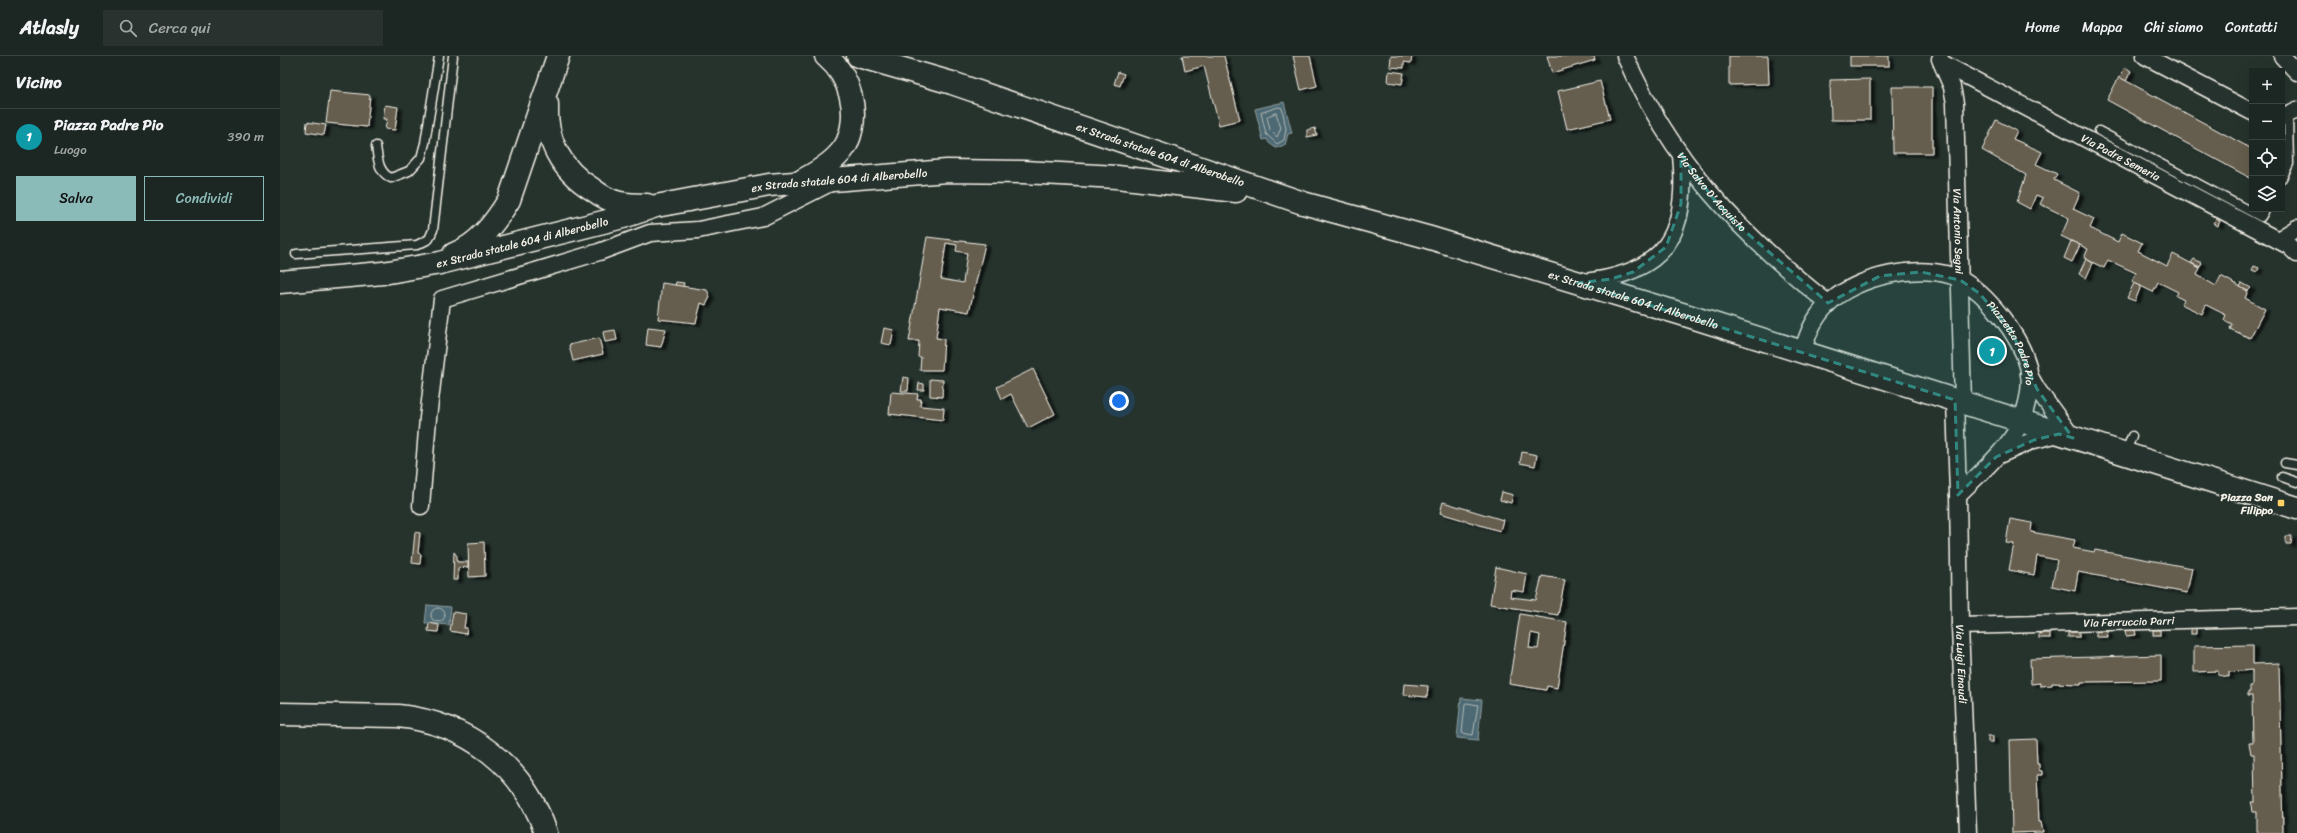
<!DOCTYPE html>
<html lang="it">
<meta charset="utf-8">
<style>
:root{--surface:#1c2622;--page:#29322f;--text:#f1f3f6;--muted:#a0a5a5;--line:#3a4340;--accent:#8bbbb9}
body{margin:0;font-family:Sriracha,sans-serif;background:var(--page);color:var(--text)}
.controls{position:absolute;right:12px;top:12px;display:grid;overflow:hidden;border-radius:0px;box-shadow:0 4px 16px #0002}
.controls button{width:36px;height:36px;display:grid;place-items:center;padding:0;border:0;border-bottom:1px solid var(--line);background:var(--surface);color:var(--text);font:20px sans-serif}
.you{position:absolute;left:839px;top:345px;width:14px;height:14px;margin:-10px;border:3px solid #fff;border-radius:50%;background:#1a73e8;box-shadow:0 0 0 6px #1a73e833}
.badge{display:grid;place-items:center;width:26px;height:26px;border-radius:50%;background:var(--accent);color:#fff;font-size:13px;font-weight:700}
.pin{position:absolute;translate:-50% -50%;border:2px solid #fff;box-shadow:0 1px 4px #0006}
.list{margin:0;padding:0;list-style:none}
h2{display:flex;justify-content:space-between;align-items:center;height:52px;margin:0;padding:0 16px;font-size:17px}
h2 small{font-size:13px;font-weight:400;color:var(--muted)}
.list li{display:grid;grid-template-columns:26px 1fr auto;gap:12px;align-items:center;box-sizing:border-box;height:56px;padding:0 16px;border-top:1px solid var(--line)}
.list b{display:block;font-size:15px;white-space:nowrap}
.list p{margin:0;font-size:13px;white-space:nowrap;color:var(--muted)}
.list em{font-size:13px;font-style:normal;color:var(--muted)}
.actions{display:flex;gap:8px;padding:12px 16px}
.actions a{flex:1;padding:9px 0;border:1px solid var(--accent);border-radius:0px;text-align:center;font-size:14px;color:var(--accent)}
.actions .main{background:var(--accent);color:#111}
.icon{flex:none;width:22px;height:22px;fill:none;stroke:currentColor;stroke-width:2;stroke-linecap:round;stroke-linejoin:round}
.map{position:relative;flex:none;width:2017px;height:777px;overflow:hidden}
header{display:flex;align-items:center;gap:24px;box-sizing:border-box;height:56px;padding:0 20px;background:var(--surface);border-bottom:1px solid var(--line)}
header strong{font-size:19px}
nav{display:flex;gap:22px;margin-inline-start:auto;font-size:14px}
.search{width:280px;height:36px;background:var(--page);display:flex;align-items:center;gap:10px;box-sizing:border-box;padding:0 14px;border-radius:0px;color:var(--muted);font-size:15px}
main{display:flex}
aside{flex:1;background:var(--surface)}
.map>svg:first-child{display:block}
.water{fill:#4e6973;stroke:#909fa2}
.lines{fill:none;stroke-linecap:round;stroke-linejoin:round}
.shore{stroke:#b2bbb9;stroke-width:1}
.building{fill:#655d4e;stroke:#f4f1e8;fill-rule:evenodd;filter:url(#shadow)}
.lane-casing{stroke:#f4f1e8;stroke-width:11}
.street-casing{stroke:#f4f1e8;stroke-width:19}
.secondary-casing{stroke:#f4f1e8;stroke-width:25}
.highway-casing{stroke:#f4f1e8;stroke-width:25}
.lane{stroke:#26332d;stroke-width:8}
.street{stroke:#26332d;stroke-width:16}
.secondary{stroke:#26332d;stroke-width:22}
.highway{stroke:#26332d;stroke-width:22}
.marked{fill:#318880;fill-opacity:0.2;stroke:#318880;stroke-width:3;stroke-dasharray:8 5;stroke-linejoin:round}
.poi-dot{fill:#ffd166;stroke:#26332d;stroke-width:1.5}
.labels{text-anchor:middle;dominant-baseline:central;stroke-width:3;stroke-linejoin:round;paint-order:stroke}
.street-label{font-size:11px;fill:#f4f1e8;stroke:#26332d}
.poi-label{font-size:11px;font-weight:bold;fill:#f4f1e8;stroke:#26332d;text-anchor:end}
</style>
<header>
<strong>Atlasly</strong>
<div class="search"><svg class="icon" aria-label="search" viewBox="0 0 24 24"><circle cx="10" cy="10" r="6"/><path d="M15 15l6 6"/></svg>Cerca qui</div>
<nav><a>Home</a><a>Mappa</a><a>Chi siamo</a><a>Contatti</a></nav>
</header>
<main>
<aside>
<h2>Vicino<small></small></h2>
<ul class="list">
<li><span class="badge" style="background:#0f9aa8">1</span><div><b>Piazza Padre Pio</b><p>Luogo</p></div><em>390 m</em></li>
</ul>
<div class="actions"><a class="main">Salva</a><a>Condividi</a></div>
</aside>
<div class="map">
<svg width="2017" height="777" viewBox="0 0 2017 777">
<defs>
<filter id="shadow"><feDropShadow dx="4.5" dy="2.5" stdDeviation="1" flood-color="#0009"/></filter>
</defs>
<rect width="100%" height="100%" fill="#26332d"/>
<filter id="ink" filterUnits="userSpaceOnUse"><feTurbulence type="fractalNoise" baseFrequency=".025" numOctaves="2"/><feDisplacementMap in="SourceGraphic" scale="8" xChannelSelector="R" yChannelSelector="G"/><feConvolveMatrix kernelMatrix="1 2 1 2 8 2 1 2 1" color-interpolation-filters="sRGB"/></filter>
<g filter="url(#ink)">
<g class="water">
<path d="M1004 46 1012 77 1008 78 1005 89 996 92 989 87 987 83 983 84 975 53Z"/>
<path d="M147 549 171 551 169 569 145 567Z"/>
<path d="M1181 642 1202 644 1198 684 1177 682Z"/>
</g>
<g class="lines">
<g class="shore">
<path d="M999 51 1002 52 1006 73 1004 84 997 88 986 78 981 57Z"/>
<path d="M996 57 1001 72 997 81 990 74 987 61Z"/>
<circle cx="158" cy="559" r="7"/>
<path d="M1187 647 1198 649 1193 679 1182 677 1185 648Z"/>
</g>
</g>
<g class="building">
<path d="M902 0H944L960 64 939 69 924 10 905 15Z"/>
<path d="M1013 0H1030L1037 30 1021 34Z"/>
<path d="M1111 0H1132L1131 7 1124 6V12L1110 11Z"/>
<path d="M1267 0H1314L1315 4 1272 17Z"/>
<path d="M1449 0H1488L1489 28 1449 29Z"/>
<rect x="1570" y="0" width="39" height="10"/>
<path d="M1845 11 1851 15 1846 25 1840 22Z"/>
<path d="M1109 15 1124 17 1122 28 1108 26Z"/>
<path d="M838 16 844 18 840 30 834 28Z"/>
<path d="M1839 21 1972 93V123L1827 44Z"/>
<path d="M1590 23V64H1551L1550 24Z"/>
<path d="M1320 25 1330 63 1287 73 1278 35Z"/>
<path d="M1612 31H1652V97H1613Z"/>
<path d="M50 35 90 39 87 71 46 67Z"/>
<path d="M105 49 118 51 115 74 105 73 107 63H103Z"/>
<path d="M1716 64 1737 75 1733 83 1762 96 1756 108 1777 118 1774 124 1800 137 1793 153 1814 163 1810 172 1838 186 1842 177 1862 187 1858 195 1887 210 1893 198 1920 212 1917 219 1936 230 1941 220 1968 235 1965 242 1985 253 1970 282 1950 273 1952 268 1944 264 1946 259 1926 249 1922 258 1901 248 1904 244 1896 240 1898 236 1878 226 1873 236 1852 226 1856 217 1828 204 1824 212 1804 202 1808 193 1781 180 1789 162 1760 148 1763 142 1756 139 1750 153 1737 146 1746 119 1702 94Z"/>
<path d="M27 66 46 69 44 79 26 76Z"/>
<path d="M1035 72 1037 79 1027 81V74Z"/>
<path d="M1936 163 1940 165 1938 170 1933 167Z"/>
<path d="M647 181 705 188 689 256 660 251 656 282 664 283 662 314H640L641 301H638L639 285H629ZM666 187 677 189 676 195 687 197 683 227 661 223Z"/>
<path d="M1791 185 1800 189 1792 206 1784 202Z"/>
<path d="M1806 203 1813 207 1806 222 1799 218Z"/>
<path d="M1914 203 1922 207 1920 211 1911 207Z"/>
<path d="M1974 210 1979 212 1977 216 1972 214Z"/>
<path d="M396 226 404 227 403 231 395 229Z"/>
<path d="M382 227 427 234 430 241 426 249 421 247 416 267 378 263Z"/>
<path d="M1854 227 1861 230 1855 245 1847 242Z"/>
<path d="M1962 227 1971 232 1968 235 1960 231Z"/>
<path d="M368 271 386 273 381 291 366 289Z"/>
<path d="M604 272 614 274 611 289 601 287Z"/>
<path d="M335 274 337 284 325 286 323 276Z"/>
<path d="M319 282 323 298 293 305 289 289Z"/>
<path d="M753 313 775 358 748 372 731 338 722 343 717 331Z"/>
<path d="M623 321 629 322 628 335H621Z"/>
<path d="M650 323 663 324 662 341 650 340Z"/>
<path d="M639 327 644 328V334H638Z"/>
<path d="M611 336 638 338 637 343H641L640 350 664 352 663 364 609 358Z"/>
<path d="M1242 396 1257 399 1255 410 1240 407Z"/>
<path d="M1222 436 1233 439 1231 447 1220 444Z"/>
<path d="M1163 446 1223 464 1220 475 1160 457Z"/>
<path d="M1730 463 1752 467 1751 476 1795 484 1793 492 1814 496 1815 494 1912 512 1907 537 1798 516 1795 535 1772 530 1777 504 1757 500 1754 519 1729 514 1734 488 1726 487Z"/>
<path d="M135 476 140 477 138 497 141 498 140 508 132 507Z"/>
<path d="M2006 480H2012L2011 488H2006Z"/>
<path d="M204 486 205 520 189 521 188 487Z"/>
<path d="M174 496 177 500V506H188V511L178 512V524H173Z"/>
<path d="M1216 511 1247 518 1244 536 1231 534 1230 541 1256 544 1262 520 1285 524 1278 559 1210 548Z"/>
<path d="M173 556 186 558 184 572H187L186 578 170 575Z"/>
<path d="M1240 558 1287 566 1277 632 1267 630 1266 634 1229 628ZM1251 577 1260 579 1258 593 1249 592Z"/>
<path d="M149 567 159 569 158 576 148 575Z"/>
<rect x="1911" y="572" width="5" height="6"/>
<path d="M1845 574H1855L1856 579 1846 580Z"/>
<rect x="1873" y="574" width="7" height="5"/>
<path d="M1816 575H1827L1828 581H1816Z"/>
<rect x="1788" y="576" width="11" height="5"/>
<rect x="1759" y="577" width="11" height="5"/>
<path d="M1973 589V608L1999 607 2003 777H1977V756H1973L1972 749 1971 746H1975L1974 698H1971L1969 687H1973L1972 640H1968V636H1970V630H1972V614L1949 616V621L1938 619V615L1914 616V590Z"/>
<path d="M1881 599V625L1801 626V628L1772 627V629L1760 630V627L1751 628 1750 603Z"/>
<path d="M1124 628 1148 630 1147 641 1123 639Z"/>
<rect x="1708" y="680" width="5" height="6"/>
<path d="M1756 683 1757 708H1759V714L1762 715V719H1757L1759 766H1761L1763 776 1732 777 1730 684Z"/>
</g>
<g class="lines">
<defs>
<g id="lane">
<path d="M1819 75 1981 161 1986 153"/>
<path d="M96 90C98 103 98 116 111 122L129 115 141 102 145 87 159 0"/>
<path d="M2002 122 2009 108 2008 59"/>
<path d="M16 198 137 189 149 183 153 174 173 0"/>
<path d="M1845 398 1852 380"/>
<path d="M2005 407 2017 409"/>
<path d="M2002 421 2017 426"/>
</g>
<g id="street">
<path id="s1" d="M1345 0C1391 105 1459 177 1548 247"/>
<path d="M1865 0 1972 56"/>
<path d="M2002 0 2017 16"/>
<path id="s2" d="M1660 3 1672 31 1675 47 1683 347"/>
<path id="s3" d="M1662 7 2009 190 2017 198"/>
<path d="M2002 61 2017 54"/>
<path d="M1998 184 2017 172"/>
<path d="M1304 226C1385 217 1409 180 1401 99"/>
<path id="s4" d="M1522 296C1528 278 1533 263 1547 249 1574 220 1644 205 1680 223 1708 238 1740 280 1748 310 1752 327 1748 347 1742 363 1732 390 1698 419 1678 439L1675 344"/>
<path d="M1749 319 1757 333 1793 382"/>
<path d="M1719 399 1754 384 1779 378"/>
<path id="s5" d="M1678 439 1680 570 1688 777"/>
<path d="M141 450 148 362 162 243 319 196 370 177 418 174 483 161 550 127"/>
<path id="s6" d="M1680 570 2017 561"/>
</g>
<g id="secondary">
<path id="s7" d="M578 0 672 27 1023 147 1147 181 1402 258 2017 452"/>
<path d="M267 48C265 84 281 114 312 133 320 139 330 145 340 147 348 149 359 149 367 149"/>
<path d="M523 124C538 116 559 103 567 87 580 57 571 21 546 0"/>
<path d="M174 198C199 189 216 165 229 144L278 0"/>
<path id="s8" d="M0 226 103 217 160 207 343 161 376 150 489 129 667 115 743 116 837 121 956 135"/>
</g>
<path id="highway" d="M0 658 118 660C187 667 244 710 266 777"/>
</defs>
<use href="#lane" class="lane-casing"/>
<use href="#street" class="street-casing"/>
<use href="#secondary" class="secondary-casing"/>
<use href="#highway" class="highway-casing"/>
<use href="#lane" class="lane"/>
<use href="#street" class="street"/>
<use href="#secondary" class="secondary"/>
<use href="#highway" class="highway"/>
</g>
</g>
<path class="marked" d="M1401 98 1432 141 1460 171 1548 247 1600 220 1641 216 1680 224 1699 237 1731 274 1757 333 1793 382 1779 378 1754 384 1716 401 1678 439 1675 344 1298 227 1331 223 1353 216 1386 191 1401 148Z"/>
<rect class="poi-dot" x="1997" y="443" width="8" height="8" rx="2"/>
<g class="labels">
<g class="street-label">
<text stroke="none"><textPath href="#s7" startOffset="318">ex Strada statale 604 di Alberobello</textPath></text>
<text stroke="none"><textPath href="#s3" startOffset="202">Via Padre Semeria</textPath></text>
<text stroke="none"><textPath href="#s8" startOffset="570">ex Strada statale 604 di Alberobello</textPath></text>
<text stroke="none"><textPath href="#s1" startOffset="162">Via Salvo D'Acquisto</textPath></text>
<text stroke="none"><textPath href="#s2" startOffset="175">Via Antonio Segni</textPath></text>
<text stroke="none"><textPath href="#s8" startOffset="246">ex Strada statale 604 di Alberobello</textPath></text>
<text stroke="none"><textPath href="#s7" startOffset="813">ex Strada statale 604 di Alberobello</textPath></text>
<text stroke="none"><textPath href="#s4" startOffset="281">Piazzetta Padre Pio</textPath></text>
<text stroke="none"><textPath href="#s6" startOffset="169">Via Ferruccio Parri</textPath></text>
<text stroke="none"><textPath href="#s5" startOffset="169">Via Luigi Einaudi</textPath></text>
</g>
<g class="poi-label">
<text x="1993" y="441">Piazza San<tspan x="1993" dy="13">Filippo</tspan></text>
</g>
</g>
</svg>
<div class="controls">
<button>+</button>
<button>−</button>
<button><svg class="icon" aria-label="locate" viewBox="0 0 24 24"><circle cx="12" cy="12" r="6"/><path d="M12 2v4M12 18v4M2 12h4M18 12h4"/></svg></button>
<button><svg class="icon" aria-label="layers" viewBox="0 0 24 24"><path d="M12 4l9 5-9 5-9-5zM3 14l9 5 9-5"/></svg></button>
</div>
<div class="you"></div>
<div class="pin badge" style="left:1712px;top:295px;background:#0f9aa8">1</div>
</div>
</main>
